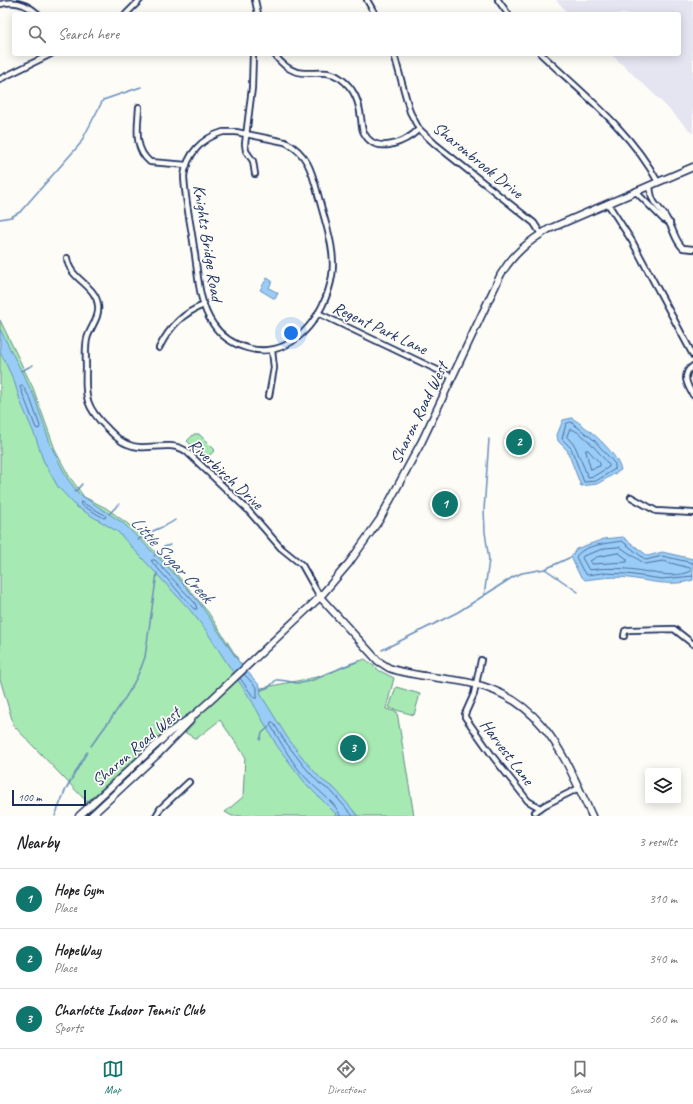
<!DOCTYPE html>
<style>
:root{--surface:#fff;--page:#f2f2f2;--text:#202124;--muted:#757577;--line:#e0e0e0;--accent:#0f766e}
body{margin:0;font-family:Caveat,sans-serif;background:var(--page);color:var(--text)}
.controls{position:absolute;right:12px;bottom:12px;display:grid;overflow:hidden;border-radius:4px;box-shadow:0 2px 10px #0003}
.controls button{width:36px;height:36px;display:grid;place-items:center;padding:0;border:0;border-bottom:1px solid var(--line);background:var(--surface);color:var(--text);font:20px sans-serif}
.scale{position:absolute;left:12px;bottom:10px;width:74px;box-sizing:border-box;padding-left:4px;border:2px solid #1b2f5e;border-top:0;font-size:11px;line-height:14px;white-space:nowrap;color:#1b2f5e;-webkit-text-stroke:3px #fdfcf7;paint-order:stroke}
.you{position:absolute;left:291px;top:333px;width:14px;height:14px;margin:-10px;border:3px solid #fff;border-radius:50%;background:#1a73e8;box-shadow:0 0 0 6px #1a73e833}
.badge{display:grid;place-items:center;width:26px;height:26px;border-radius:50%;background:var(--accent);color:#fff;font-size:13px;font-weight:700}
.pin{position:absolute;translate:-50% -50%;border:2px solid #fff;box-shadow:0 1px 4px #0006}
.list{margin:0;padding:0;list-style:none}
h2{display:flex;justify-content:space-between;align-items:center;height:52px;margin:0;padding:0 16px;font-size:17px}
h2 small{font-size:13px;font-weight:400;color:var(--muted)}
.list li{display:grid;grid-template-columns:26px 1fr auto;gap:12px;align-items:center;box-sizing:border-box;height:60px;padding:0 16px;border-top:1px solid var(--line)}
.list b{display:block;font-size:15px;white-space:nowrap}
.list p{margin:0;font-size:13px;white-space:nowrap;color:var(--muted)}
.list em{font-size:13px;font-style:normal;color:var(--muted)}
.icon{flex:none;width:22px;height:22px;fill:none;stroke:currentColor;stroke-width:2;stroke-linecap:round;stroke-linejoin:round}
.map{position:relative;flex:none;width:693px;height:816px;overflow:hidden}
.search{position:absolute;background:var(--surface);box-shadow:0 2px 10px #0003;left:12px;right:12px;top:12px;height:44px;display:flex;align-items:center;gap:10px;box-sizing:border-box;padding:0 14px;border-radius:4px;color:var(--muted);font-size:15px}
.sheet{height:232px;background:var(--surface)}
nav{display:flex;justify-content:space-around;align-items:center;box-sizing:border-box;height:56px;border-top:1px solid var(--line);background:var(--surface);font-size:11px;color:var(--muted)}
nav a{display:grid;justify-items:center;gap:2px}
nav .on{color:var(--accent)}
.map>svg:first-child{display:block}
.built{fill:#e4e5f0}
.green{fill:#a7e9b2;stroke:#618c88}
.water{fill:#99cdf7;stroke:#678eba}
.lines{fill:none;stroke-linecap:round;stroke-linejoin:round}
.shore{stroke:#4d6e9b;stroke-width:1}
.stream{stroke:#678eba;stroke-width:1.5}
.street-casing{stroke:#1b2f5e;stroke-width:8}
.secondary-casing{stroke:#1b2f5e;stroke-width:9}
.street{stroke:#fdfcf7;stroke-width:4.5}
.secondary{stroke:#fdfcf7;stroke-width:6}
.labels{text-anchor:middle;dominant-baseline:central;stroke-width:3.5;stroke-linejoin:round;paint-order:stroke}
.street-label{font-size:17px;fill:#1b2f5e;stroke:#fdfcf7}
.water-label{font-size:18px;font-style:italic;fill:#3a5684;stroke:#fdfcf7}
</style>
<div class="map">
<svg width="693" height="816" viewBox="0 0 693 816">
<rect width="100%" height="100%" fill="#fdfcf7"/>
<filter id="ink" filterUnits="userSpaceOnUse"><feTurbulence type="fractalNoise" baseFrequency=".025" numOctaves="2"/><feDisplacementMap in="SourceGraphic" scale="8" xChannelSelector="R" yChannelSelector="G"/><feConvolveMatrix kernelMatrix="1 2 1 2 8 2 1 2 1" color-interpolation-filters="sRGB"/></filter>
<g filter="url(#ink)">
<path class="built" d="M556 0H693V134L656 96 611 54H679V14H569Z"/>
<g class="green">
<path d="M0 320 33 388 56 452 69 476 84 497 106 508 128 524 173 570 208 612 238 659 235 667 251 690 317 677 365 659 380 671 394 678 386 709 397 712 414 816H232L225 812 243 797 245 756 220 720 196 739 173 725 87 802 14 726 0 679Z"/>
<path d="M194 434H199L215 450 206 459 187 441Z"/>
<path d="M396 687 420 694 414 715 389 708Z"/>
</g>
<g class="water">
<path d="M267 278 272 281 269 288 278 293 275 299 260 290Z"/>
<path d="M0 329 34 396 51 446 67 478 79 494 123 523 168 567 198 601 239 662 260 686 261 695 287 737 306 762 322 780 335 789 358 816H338L306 784 277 746 253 703 205 629 190 610 118 532 77 507 58 487 43 460 36 438 21 403 14 381 0 351Z"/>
<path d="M572 418C588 428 616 451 621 470L597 484 581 486 567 450 558 441 557 435 563 420Z"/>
<path d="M623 537 648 556 662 552 693 559V580C672 587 650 581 629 578 614 576 600 578 585 580L579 574 571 557 576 549 604 539Z"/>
</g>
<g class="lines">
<g class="shore">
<path d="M22 385 30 398 40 426 39 429 36 428 20 387Z"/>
<path d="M571 422 594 440 615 464V469L596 481 584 482 571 448 562 439 566 424Z"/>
<path d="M570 429C582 430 601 455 609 465V467L594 476 588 477 575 446 567 437Z"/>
<path d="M586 450H588L600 463V466L591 469Z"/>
<path d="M81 502 105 515 106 517 104 518 81 505Z"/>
<path d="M620 547 645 564 663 561 690 568 692 570C673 581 647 570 627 569 614 568 602 568 589 570L582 558 583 556 606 548Z"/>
<path d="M619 553 627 559V562L592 564 590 561 597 557Z"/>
<path d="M152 560H155L195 603 197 609H194L152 562Z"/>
<path d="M693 563 662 556 646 560 622 541C610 543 582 545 576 557L583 571 587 575 602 573 627 574 662 579 693 576"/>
<path d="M240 678 254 698H257V688L244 674"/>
<path d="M340 816C339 806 317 790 310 782 293 766 282 744 270 724L271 722H273L284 740 303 765 319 783 332 792 353 816"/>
</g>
<g class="stream">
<path d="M0 219 11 217 20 212 80 144 103 100 141 87"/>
<path d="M21 371 33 365"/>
<path d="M75 492 82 484"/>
<path d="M109 514 119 504"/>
<path d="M138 540C149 530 163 529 175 520"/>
<path d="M154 556 164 547 170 545"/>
<path d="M545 569 578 592"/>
<path d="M484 596 489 560 485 532 484 510 489 439"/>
<path d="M382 650 458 612 513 577 522 573 545 569 571 557"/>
<path d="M261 690 269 687 276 680C285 679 293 684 301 683 322 680 339 666 359 661"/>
<path d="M260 740 262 733 269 727"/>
<path d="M91 746C111 718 134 691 145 657L157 573"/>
<path d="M55 816 65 791 87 752"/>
</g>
<defs>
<g id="street">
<path d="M255 0 258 14"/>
<path d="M367 0 375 14"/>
<path d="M498 0 508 14"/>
<path d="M1 4C15 0 27 4 38 14"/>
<path d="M126 14 140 0"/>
<path d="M253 54 252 88 245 144 246 151 253 161 255 174"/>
<path d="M274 54C299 88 318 63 340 78 354 88 359 101 361 118 362 123 361 128 364 133 376 156 406 142 419 129"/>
<path d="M394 54 410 112 419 129 435 144 534 223 541 234"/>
<path d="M541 54C582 93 631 131 658 182"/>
<path d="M0 79 51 54"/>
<path d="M139 107C138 126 133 148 150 162L187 165"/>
<path d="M223 132H236L285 142C310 154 313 177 320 202 326 225 336 251 332 276 325 316 292 361 247 348 233 344 221 336 213 324 198 303 198 272 194 248 191 225 185 200 184 176 187 154 202 138 223 132Z"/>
<path d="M650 186C652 209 660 204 668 221 674 230 675 241 683 248L693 249"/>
<path d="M636 192 663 219 670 223"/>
<path d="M608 204 632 241 693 355"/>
<path d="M67 258C69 279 96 285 98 305 100 318 90 327 87 339 85 348 86 358 86 367 85 397 85 407 108 429 114 435 119 441 127 444 146 453 167 439 186 451L247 509 281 548 302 565 320 597"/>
<path d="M318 313 452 377"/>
<path d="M159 348C169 328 182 313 204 305"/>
<path d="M693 366C681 374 687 385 693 395"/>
<path d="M269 396 274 368 272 350"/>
<path d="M631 497 656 511 693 513"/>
<path d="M624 636 625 631 629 630 674 629 693 644"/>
<path d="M481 660 474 694 465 714V717L494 758 528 801 540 808"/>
<path d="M535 812 545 805 579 788"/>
<path d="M156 816 160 809 189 782"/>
</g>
<g id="secondary">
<path d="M320 597 378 661 389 668C414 677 443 677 470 683 544 699 563 755 592 816"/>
<path d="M79 816 170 732 193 716 212 699 320 597 349 563 380 519 422 441 501 274C514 253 529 241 549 229L693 167"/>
<path d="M91 816 159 753 190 721"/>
</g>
</defs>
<use href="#street" class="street-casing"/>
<use href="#secondary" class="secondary-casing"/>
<use href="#street" class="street"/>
<use href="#secondary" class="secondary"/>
</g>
</g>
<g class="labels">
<g class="street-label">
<text transform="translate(478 160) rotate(39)">Sharonbrook Drive</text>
<text transform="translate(208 243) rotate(81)">Knights Bridge Road</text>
<text transform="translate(380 328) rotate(25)">Regent Park Lane</text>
<text transform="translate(419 413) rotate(-64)">Sharon Road West</text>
<text transform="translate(226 474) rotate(43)">Riverbirch Drive</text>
<text transform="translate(136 747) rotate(-41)">Sharon Road West</text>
<text transform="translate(507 752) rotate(53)">Harvest Lane</text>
</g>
<g class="water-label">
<text transform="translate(172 559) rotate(47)">Little Sugar Creek</text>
</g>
</g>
</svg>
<div class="controls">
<button><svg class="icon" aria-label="layers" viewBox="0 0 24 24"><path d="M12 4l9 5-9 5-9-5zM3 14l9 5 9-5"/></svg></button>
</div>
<div class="scale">100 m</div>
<div class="you"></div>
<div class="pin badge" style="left:445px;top:504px">1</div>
<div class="pin badge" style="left:519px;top:442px">2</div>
<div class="pin badge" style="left:353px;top:748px">3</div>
<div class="search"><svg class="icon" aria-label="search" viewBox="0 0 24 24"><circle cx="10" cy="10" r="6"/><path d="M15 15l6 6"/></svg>Search here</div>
</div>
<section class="sheet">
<h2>Nearby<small>3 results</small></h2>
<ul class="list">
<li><span class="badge">1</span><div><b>Hope Gym</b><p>Place</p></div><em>310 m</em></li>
<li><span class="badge">2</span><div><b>HopeWay</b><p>Place</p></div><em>340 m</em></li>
<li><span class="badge">3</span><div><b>Charlotte Indoor Tennis Club</b><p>Sports</p></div><em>560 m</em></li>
</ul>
</section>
<nav>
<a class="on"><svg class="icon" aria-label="map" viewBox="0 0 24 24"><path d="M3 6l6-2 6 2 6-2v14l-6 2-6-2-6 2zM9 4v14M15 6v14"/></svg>Map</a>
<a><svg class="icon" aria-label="directions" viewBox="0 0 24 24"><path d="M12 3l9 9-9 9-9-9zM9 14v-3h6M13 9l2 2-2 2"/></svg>Directions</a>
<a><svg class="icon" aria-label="saved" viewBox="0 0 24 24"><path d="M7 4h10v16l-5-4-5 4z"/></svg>Saved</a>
</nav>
